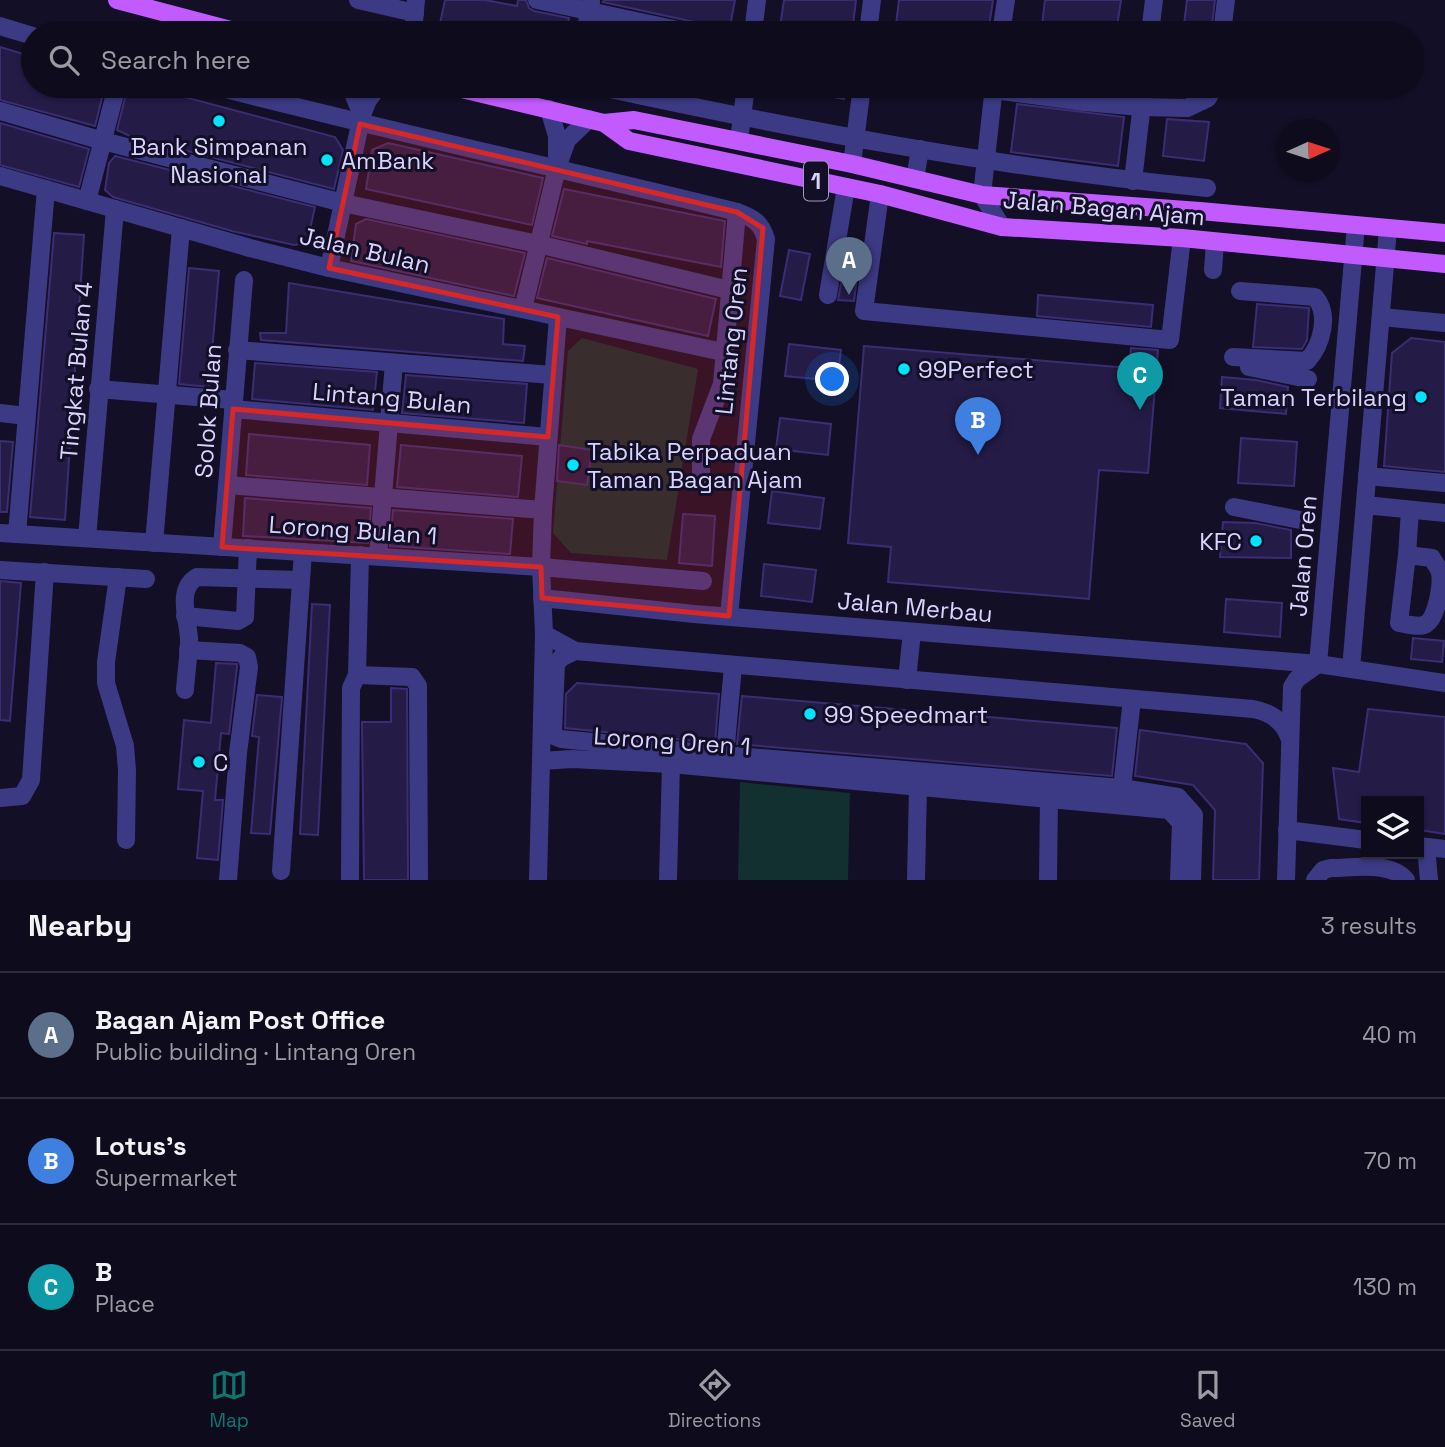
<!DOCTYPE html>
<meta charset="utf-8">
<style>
:root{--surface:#0e0b1c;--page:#171425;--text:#f1f3f6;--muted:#9b9ba3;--line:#2e2b3b;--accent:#0f766e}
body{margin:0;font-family:"Space Grotesk",sans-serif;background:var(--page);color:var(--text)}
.controls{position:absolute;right:21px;bottom:21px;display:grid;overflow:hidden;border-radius:0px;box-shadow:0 2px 5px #0004}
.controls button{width:63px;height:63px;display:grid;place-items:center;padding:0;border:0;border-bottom:2px solid var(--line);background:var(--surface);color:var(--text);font:35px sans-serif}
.compass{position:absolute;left:1277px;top:119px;width:63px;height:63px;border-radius:50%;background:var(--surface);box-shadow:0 2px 5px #0004;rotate:87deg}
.you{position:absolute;left:833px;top:380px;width:24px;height:24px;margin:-18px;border:5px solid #fff;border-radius:50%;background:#1a73e8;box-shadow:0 0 0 10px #1a73e833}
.badge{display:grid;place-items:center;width:46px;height:46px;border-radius:50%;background:var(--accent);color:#fff;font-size:23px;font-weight:700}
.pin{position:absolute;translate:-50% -58px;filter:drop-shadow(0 2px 4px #0008)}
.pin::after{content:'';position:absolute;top:37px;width:24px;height:21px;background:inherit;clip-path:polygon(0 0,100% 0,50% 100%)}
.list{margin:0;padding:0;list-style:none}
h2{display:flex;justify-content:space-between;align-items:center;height:91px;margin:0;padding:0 28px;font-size:30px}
h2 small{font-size:23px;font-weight:400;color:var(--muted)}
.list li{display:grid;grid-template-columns:46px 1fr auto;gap:21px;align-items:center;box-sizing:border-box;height:126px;padding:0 28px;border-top:2px solid var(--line)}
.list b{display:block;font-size:26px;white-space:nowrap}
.list p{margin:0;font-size:23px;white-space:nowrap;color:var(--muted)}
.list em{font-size:23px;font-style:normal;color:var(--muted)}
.icon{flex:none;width:38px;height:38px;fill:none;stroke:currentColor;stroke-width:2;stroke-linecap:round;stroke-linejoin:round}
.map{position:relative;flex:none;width:1445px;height:880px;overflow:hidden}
.search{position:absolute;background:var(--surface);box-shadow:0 2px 5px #0004;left:21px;right:21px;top:21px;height:77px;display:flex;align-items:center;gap:18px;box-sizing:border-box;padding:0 24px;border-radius:38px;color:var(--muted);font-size:26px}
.sheet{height:469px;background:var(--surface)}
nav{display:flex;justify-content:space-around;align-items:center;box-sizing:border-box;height:98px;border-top:2px solid var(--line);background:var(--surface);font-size:19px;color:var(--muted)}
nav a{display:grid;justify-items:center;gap:4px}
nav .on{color:var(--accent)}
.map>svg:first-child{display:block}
.green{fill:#12302f}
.building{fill:#241b47;stroke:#3b2d73;stroke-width:2}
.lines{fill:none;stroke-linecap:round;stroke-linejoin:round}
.minor{stroke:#3d3a85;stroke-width:18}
.major{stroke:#c25bff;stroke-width:18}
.marked{fill:#d62828;fill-opacity:0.2;stroke:#d62828;stroke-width:5;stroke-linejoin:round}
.poi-dot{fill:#00e5ff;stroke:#130f26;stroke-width:2.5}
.labels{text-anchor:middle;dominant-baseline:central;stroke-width:6;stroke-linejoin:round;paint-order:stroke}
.shield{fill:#130f26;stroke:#9e99be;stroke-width:2}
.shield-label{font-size:23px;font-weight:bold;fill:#d9d4ff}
.poi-label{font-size:24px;fill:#d9d4ff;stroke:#130f26;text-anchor:start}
.street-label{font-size:24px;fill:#d9d4ff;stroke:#130f26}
</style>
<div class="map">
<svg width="1445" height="880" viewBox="0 0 1445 880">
<rect width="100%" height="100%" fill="#130f26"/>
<g class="green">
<path d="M582 338 698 369 667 560 571 553 553 533 568 351Z"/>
<path d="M740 782 850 793 848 880H738Z"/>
</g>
<g class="building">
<path d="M445 0H485L517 6 518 0H526L529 8 534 11 569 18 566 33H438Z"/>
<path d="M604 0H735L729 32 701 26 694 22 603 2Z"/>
<path d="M784 0H856L852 33H779Z"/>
<path d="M899 0H993L988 33H895Z"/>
<path d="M1045 0H1121L1116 33H1041Z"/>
<path d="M1187 0H1215L1211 33H1183Z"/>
<path d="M599 25 639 33H597Z"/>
<path d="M0 47 33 57V86H105L95 126 0 100Z"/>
<path d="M128 86H143L335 137 343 150 334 189 130 136 117 130Z"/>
<path d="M809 86H845L844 99 808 92Z"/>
<path d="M1048 86H1109L1108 93Z"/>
<path d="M1017 104 1124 117 1118 166 1011 152Z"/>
<path d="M1167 119 1209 122 1204 161 1163 156Z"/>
<path d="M0 123 89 149 79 187 0 165Z"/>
<path d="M388 143 543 178 532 225 366 189 372 150Z"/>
<path d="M115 156 315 207 307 243 294 245 232 231 113 197 105 190 109 163Z"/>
<path d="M564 189 725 221 721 267 587 241V244L552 236Z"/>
<path d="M366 219 525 253 514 296 351 261 356 224Z"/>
<path d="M54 233 84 235 65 520 30 517Z"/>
<path d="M789 250 810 254 801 300 780 296Z"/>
<path d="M547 258 716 299 708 336 537 298Z"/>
<path d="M189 268 219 271 209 387 179 384Z"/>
<path d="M844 268 858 270 854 301 838 300Z"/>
<path d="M289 283 504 319 503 344 525 346 523 361 261 340 260 333H286Z"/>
<path d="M1038 295 1153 305 1151 327 1037 316Z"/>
<path d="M1257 304 1309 308 1307 340 1302 349 1253 347Z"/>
<path d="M1411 338 1445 342V472L1384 466 1392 353Z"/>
<path d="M789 344 841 350 837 381 785 376Z"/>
<path d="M864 346 1129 368 1131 348 1158 350 1148 473 1099 470 1089 599 888 582 891 547 848 543Z"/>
<path d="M255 363 377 372 373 410 252 399Z"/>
<path d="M406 375 527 384 524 423 402 413Z"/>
<path d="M1222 377 1256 380 1288 387 1286 414 1220 408Z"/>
<path d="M780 418 831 424 828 455 776 449Z"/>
<path d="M249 434 370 445 367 485 246 475Z"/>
<path d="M1241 438 1297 442 1294 486 1238 483Z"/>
<path d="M0 441 13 442 7 512H0Z"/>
<path d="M401 445 522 456 518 497 397 487Z"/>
<path d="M559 445 592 450 587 485 557 481Z"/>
<path d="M772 491 824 498 820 529 768 523Z"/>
<path d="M245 498 371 508 368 543 243 536Z"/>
<path d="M393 510 513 519 510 554 390 546Z"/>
<path d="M683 514 715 516 712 566 679 563Z"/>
<path d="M1223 522 1255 523 1291 530V558L1220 557Z"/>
<path d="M764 564 816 570 812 602 761 596Z"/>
<path d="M0 581 21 583 10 721 0 720Z"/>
<path d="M1226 599 1282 603 1280 637 1224 632Z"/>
<path d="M312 604 330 605 318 835 300 834Z"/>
<path d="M1413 638 1444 641 1442 662 1411 659Z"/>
<path d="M216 663 237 664V667L229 734 221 733 215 800H223L218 860 197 858 203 791 178 789 184 720 211 723Z"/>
<path d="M577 683 719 694 715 743 565 728 566 694Z"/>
<path d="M391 688 407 689 408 880H364L362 722H391Z"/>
<path d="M257 695 282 697 270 834 251 833 259 737 252 736Z"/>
<path d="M742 696 1117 728 1112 776 737 744Z"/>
<path d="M1368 709 1445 717V834L1419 830V801H1366V823L1339 819 1333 768 1359 772Z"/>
<path d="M1140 730 1246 744 1263 763 1259 880H1213L1215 810 1193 785 1135 776Z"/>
</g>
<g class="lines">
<g class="minor">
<path d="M358 0 415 13"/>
<path d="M537 0 692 33"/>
<path d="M0 26 33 36"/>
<path d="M413 33 416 0"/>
<path d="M585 33 591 2"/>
<path d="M753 33 757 0"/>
<path d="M868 33 872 0"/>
<path d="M1001 33 1006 0"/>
<path d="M1150 33 1154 0"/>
<path d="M1222 33 1226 0"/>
<path d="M214 86C388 131 563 169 737 212 753 218 761 222 766 239L729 616"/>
<path d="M350 86 362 115"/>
<path d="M596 86C798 130 1001 168 1207 188"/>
<path d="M994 86 982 195 1002 227"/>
<path d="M994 90 1084 102 1141 107 1187 108 1208 98 1214 86"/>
<path d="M549 109 557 136V157"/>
<path d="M0 111 103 141 343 203 538 244 729 290"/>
<path d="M739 140 746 86"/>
<path d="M852 164 862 86"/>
<path d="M0 176 250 248 329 268 723 352"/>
<path d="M915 179 920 149"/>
<path d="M1133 181 1144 86"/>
<path d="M880 194 864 311 1170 340 1182 238"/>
<path d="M87 201 117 86"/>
<path d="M329 268 362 115 368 100 379 86"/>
<path d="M1213 270 1215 242"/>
<path d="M828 295 846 187"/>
<path d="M523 309 557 168 567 140 589 119"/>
<path d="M1381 317 1445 323"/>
<path d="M237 350 552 375"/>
<path d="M1233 357 1307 361C1322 345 1330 314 1315 297L1240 291"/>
<path d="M1249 367 1308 379"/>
<path d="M98 389 233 400"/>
<path d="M233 409 548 437"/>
<path d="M0 413 26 416"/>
<path d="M701 475V439L722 384 737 212"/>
<path d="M1367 476 1445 483"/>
<path d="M227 485 543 510"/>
<path d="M1365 505 1445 513"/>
<path d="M1234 507 1300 520"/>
<path d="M0 533 541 567 703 581"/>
<path d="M17 534 46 189"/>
<path d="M87 538 115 209"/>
<path d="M154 543 181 228"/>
<path d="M222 547 244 280"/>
<path d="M1407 555 1432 558C1434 562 1439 568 1440 573 1442 584 1437 618 1426 624 1419 628 1407 624 1399 623Z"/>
<path d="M1407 555 1410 510"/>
<path d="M378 556 394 363"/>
<path d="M0 570 146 579"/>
<path d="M118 577 106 662V683L125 746 127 770 126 840"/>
<path d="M542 598 694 614 1318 664 1445 683"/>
<path d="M185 616 238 621 245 617 248 548"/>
<path d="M544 634 575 651 1253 709C1270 712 1283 721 1289 737"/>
<path d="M188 650 240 653 247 657 249 667 238 753 228 880"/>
<path d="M575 651 561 658 556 664 553 731 556 737 561 739 725 755 1122 788 1178 797 1194 815 1192 880"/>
<path d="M1351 669 1388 229"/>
<path d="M357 675 412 677 418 686 419 880"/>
<path d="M907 680 912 632"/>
<path d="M185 690C186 673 189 656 189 639 188 619 176 589 197 577L301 580"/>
<path d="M725 755 733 666"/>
<path d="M541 761 544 634 541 567 543 510 558 317"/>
<path d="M1122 788 1132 699"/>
<path d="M0 798 22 796 31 780 45 572"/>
<path d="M1287 830 1366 840"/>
<path d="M1419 846 1445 849"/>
<path d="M1426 847 1429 880"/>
<path d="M281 871 303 552"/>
<path d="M350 880 351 688 357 675 360 555"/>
<path d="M538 880 541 761 572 759 671 764 1169 810 1181 823 1179 880"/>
<path d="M668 880 671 764"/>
<path d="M916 880 918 786"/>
<path d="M1048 880 1049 798"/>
<path d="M1286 880 1292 687 1297 679 1318 664 1356 225"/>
<path d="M1315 880 1323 870 1331 868C1353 868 1391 861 1406 880"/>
</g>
<g class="major">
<path d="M117 0 242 33"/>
<path d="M449 86 604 123 629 141 880 194 1002 227 1182 238 1445 264"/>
<path d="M604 123 634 120 852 164 982 195 1200 211 1445 233"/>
</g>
</g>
<path class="marked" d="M360 124 737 212 763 228 729 616 542 598 541 567 222 547 233 409 548 437 558 317 329 268Z"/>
<g class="poi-dot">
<circle cx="219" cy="121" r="7"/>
<circle cx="327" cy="160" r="7"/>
<circle cx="904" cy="369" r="7"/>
<circle cx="1421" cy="397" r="7"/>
<circle cx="573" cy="465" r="7"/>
<circle cx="1256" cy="541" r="7"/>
<circle cx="810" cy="714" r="7"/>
<circle cx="199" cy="762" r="7"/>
</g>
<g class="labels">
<rect class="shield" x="804" y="161.5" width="24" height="39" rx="5"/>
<g class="shield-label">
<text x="816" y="181">1</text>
</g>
<g class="poi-label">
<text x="219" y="146" text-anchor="middle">Bank Simpanan<tspan x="219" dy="28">Nasional</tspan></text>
<text x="341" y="160">AmBank</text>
<text x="918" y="369">99Perfect</text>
<text x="1407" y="397" text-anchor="end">Taman Terbilang</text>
<text x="587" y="451">Tabika Perpaduan<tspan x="587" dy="28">Taman Bagan Ajam</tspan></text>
<text x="1242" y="541" text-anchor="end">KFC</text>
<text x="824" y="714">99 Speedmart</text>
<text x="213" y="762">C</text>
</g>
<g class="street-label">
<text transform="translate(1104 208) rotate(5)">Jalan Bagan Ajam</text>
<text transform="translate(365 250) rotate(13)">Jalan Bulan</text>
<text transform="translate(731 341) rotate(-84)">Lintang Oren</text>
<text transform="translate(76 371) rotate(-85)">Tingkat Bulan 4</text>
<text transform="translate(392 398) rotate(5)">Lintang Bulan</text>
<text transform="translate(208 411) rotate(-86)">Solok Bulan</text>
<text transform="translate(353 530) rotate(4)">Lorong Bulan 1</text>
<text transform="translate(1303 556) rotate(-85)">Jalan Oren</text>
<text transform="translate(915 607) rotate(5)">Jalan Merbau</text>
<text transform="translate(672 741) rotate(4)">Lorong Oren 1</text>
</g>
</g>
</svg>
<div class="controls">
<button><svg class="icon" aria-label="layers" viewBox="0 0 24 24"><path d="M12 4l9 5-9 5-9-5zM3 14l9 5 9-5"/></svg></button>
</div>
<svg class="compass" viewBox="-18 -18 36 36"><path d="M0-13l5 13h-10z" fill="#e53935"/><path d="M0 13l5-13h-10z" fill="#9b9ba3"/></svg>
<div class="you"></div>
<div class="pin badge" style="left:849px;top:295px;background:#5c6f8a">A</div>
<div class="pin badge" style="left:978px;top:455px;background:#3f7fe0">B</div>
<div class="pin badge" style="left:1140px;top:410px;background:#0f9aa8">C</div>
<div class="search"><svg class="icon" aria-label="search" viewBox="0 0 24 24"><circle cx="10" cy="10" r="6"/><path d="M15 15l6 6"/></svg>Search here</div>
</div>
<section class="sheet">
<h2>Nearby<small>3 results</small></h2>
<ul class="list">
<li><span class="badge" style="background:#5c6f8a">A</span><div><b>Bagan Ajam Post Office</b><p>Public building · Lintang Oren</p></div><em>40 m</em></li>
<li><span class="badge" style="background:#3f7fe0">B</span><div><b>Lotus's</b><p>Supermarket</p></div><em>70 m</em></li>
<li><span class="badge" style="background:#0f9aa8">C</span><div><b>B</b><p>Place</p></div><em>130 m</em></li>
</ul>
</section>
<nav>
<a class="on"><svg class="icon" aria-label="map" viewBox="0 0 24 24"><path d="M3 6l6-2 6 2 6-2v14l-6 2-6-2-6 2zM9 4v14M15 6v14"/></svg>Map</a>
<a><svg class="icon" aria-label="directions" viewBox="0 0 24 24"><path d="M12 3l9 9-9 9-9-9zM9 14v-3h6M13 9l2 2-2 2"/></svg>Directions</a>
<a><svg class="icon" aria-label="saved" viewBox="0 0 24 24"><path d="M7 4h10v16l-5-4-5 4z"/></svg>Saved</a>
</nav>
